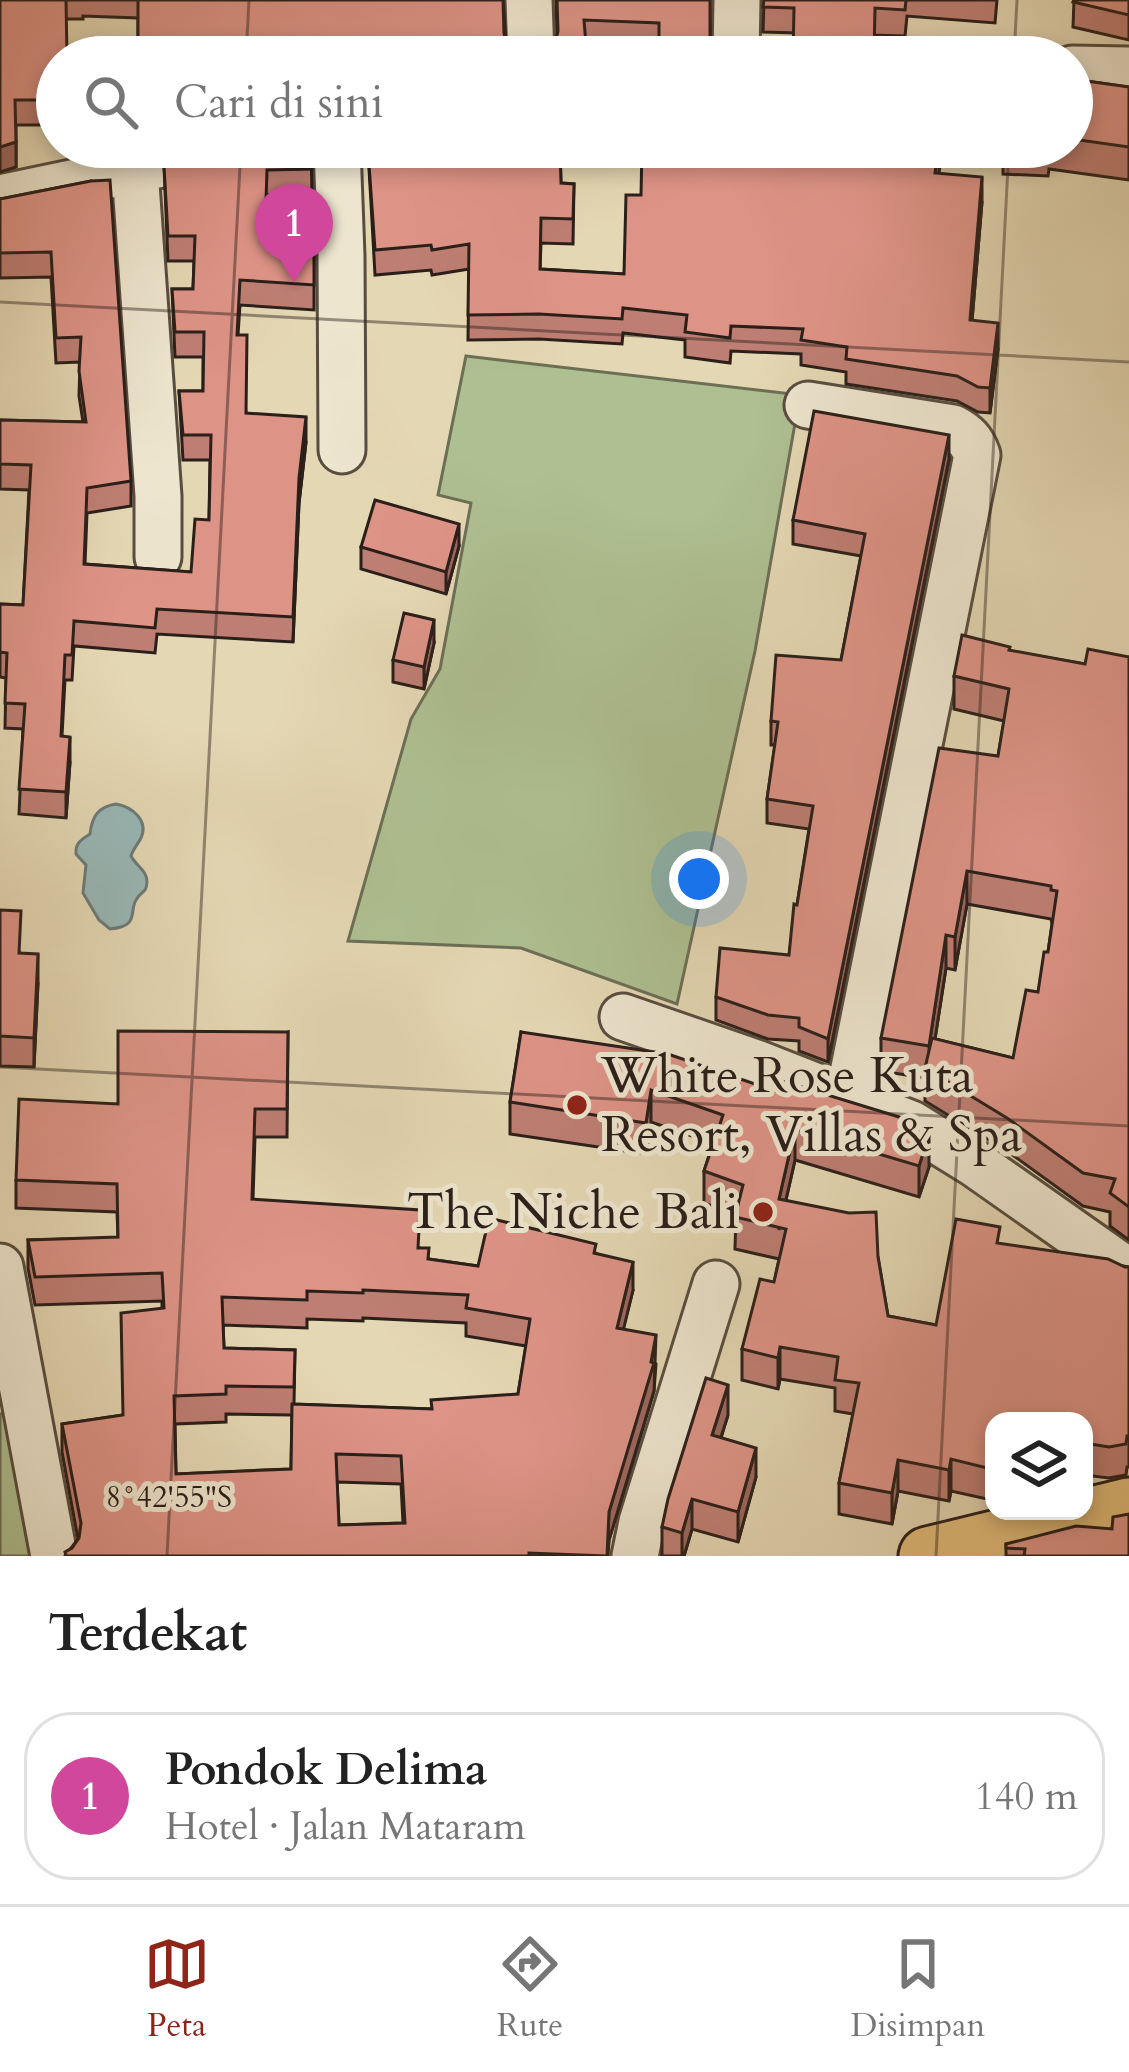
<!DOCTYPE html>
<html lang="id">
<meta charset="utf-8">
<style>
:root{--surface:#fff;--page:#f6f6f6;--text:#222;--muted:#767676;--line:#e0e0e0;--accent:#8f2418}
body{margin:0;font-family:Cardo,serif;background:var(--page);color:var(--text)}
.controls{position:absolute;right:36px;bottom:36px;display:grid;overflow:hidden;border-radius:24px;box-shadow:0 6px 18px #0003}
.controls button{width:108px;height:108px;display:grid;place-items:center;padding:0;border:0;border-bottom:3px solid var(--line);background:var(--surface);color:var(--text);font:60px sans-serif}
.you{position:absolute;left:699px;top:879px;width:42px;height:42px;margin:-30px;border:9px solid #fff;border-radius:50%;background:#1a73e8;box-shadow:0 0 0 18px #1a73e833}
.badge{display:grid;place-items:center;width:78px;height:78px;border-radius:50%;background:var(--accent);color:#fff;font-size:39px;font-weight:700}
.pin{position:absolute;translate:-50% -99px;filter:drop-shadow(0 3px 6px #0008)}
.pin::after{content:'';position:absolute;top:63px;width:42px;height:36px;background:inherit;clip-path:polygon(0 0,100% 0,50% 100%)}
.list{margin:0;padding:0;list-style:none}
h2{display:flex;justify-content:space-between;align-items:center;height:156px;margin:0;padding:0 48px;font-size:51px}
h2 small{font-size:39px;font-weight:400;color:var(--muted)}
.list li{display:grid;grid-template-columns:78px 1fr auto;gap:36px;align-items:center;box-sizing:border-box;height:168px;margin:0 24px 24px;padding:0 24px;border:3px solid var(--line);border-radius:48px}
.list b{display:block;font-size:45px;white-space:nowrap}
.list p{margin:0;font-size:39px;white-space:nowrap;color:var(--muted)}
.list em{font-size:39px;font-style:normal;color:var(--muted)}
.icon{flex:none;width:66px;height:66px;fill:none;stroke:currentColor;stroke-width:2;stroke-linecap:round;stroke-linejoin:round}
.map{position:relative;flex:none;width:1129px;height:1556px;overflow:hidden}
.search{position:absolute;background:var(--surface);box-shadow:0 6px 18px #0003;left:36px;right:36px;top:36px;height:132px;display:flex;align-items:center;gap:30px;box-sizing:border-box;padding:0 42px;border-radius:66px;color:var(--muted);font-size:45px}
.sheet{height:348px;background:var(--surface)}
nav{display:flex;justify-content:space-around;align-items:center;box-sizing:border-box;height:168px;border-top:3px solid var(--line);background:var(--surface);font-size:33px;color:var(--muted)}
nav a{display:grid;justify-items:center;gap:6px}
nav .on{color:var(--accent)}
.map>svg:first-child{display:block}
.green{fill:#aebf91;stroke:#6c6f56;stroke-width:3}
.water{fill:#98b7b6;stroke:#6c7a78;stroke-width:3}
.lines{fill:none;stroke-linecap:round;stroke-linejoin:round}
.minor-casing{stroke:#594d40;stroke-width:51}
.major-casing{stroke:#2b1f1a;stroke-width:63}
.minor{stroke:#ede5ce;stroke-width:45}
.major{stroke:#e2bc7a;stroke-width:57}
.wall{fill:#be7e73;stroke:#2b1f1a;stroke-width:3;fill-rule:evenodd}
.shaded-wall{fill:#9b675e;stroke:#2b1f1a;stroke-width:3}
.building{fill:#dd9386;stroke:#2b1f1a;stroke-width:3;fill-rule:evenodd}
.ticks{fill:none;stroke:#2b1f1a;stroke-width:3;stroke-opacity:0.45}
.poi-dot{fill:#8f2418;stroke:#ede5ce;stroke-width:4.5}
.labels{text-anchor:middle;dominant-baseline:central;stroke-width:10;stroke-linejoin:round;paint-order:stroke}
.poi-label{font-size:51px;fill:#2b1f1a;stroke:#ede5ce;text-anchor:start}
.ticks-label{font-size:30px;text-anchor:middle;fill:#2b1f1a;stroke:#ede5ce;stroke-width:10;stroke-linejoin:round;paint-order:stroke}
</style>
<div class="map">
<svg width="1129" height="1556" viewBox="0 0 1129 1556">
<rect width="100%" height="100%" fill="#e4d7b3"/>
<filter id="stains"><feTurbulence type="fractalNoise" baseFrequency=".00167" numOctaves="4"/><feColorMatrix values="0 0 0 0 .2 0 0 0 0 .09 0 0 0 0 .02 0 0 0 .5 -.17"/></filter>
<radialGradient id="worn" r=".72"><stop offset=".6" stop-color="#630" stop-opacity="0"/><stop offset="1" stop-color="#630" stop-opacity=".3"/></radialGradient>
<g class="green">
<path d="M466 356 800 395 755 651 677 1004 521 948 348 941 411 719 440 669 471 503 438 495Z"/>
<path d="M9 1413 32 1556H0V1414Z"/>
</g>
<path class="water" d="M116 804C132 807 149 820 141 838 138 844 133 849 131 856 136 866 147 870 147 882 146 895 141 890 136 900 132 906 134 915 130 921 126 927 117 928 110 929L99 920 83 893 86 865 76 854C75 843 82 839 90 834 92 816 98 807 116 804Z"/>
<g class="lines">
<defs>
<g id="minor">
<path d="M529 0 531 57"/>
<path d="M736 57 737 0"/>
<path d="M1072 69 1129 70"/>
<path d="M337 147 341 256 342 450"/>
<path d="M135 170 158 496V557"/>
<path d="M0 198 243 147"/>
<path d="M808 405 953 428C966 435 972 441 977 455L848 1098"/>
<path d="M623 1017 756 1063 911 1124 974 1163 1129 1272"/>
<path d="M0 1267 54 1556"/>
<path d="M635 1556 642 1522 716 1284"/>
</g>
<path id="major" d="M928 1556 1129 1507"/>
</defs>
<use href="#minor" class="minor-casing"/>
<use href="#major" class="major-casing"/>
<use href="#minor" class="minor"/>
<use href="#major" class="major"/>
</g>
<g class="wall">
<path d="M0 0H503L507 57H138V18L83 16V19H66L57 57V125H16V167L0 172Z"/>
<path d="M556 0H710V57H659V48L586 45 546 54 555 44 557 34Z"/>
<path d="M764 0H997L995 23 907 16 905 36 763 32Z"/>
<path d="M1074 0H1129V40L1073 27Z"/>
<path d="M1072 79 1129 87V180L1049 169 1048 176 1003 174V147H1072Z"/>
<path d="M311 147 312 194 267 195 266 231 314 234V310L240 305 238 335 246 413 306 442 299 503 293 642 157 634 155 653 74 646 72 680H65L62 736 70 762 66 818 19 814 23 729 5 728 6 678 0 677V604L23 605 29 490 0 489V420L83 422 79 396 80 362 56 363 51 277 0 278V199L91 181 131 481V506L87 513 85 564 191 572 209 520 210 460H183L179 391H203V357H175L172 289H193L194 261H168L164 166Z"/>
<path d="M381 147H568L560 148 561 183 574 184 573 244 541 243 540 269 624 274 641 195 939 173 982 202 972 320 998 349 990 413 978 412 957 401 846 384V372L801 365V354L731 351 730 363 685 357V340L623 333 622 344 539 339 468 340 469 269 432 275 431 270 375 275 368 150H382Z"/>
<path d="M949 459 828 1062 799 1051V1041L768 1039 716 1020V997L789 955 809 829 767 823V799L775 745H771V721L841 660 861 556 793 544V520Z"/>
<path d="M459 546 446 594 361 569V547Z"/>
<path d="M434 643 424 689 393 682V660Z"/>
<path d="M1010 651 1085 664 1129 657V1240L1110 1226V1212L1083 1206 1007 1151 925 1101V1078L881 1071V1038L998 756 1004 721 954 709V676ZM967 904 1051 919 1052 924 1048 952 1038 992 1013 1058 935 1039 946 968 955 970Z"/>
<path d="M0 910 20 953 38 983 34 1067 0 1066Z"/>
<path d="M288 1032 287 1137H255L253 1199 420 1248 429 1259 478 1266 596 1253 633 1290 623 1329 656 1364 654 1391 609 1540 608 1556H65L78 1539 62 1452V1424L123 1415 162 1309V1301L35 1305 28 1268V1240L118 1238 117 1212 16 1208V1180L118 1104ZM363 1318 466 1323V1336L526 1346 518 1394 431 1409 294 1404 295 1350 224 1348 223 1325 307 1328V1319L363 1321ZM226 1414 292 1415 291 1469 176 1474 175 1424 226 1422ZM337 1482 401 1484 403 1523 339 1525Z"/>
<path d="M521 1032 929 1167 919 1197 795 1160 786 1200 878 1257 888 1316 936 1325 1000 1244 1129 1267V1467H1127L1126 1475 1109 1478 1084 1475V1421H994V1478H992L987 1499 951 1491 949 1501 898 1491 892 1524 839 1514V1483L853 1414 835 1411V1388L780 1379 778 1389 742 1380V1349L774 1282 779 1259 735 1249 736 1214 704 1203V1171L713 1143 651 1122 646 1154 510 1134V1102Z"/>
<path d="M728 1415 721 1438 756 1477 738 1542 692 1529 684 1556H662V1527Z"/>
<path d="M1112 1529 1129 1556H1006V1544Z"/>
</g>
<g class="shaded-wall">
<path d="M16 142V167L0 172V147Z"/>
<path d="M89 147H111L89 152Z"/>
<path d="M939 147H943L935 198V173Z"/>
<path d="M982 177V202L970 345V320Z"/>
<path d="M998 323V349L990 413V388Z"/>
<path d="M306 417V442L299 503 293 642 299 478Z"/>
<path d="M949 435V459L828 1062V1039Z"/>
<path d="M459 524V546L446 594V572Z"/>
<path d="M434 620V643L424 689V667Z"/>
<path d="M70 737V762L66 818V792Z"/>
<path d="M967 871V904L955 970V937Z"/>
<path d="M946 935V968L930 1071 929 1046Z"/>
<path d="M38 954V983L34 1067V1038Z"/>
<path d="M651 1090V1122L646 1154V1123Z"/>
<path d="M795 1129V1160L779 1230V1199Z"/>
<path d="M929 1135V1167L919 1197V1166Z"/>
<path d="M633 1262V1290L617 1356V1328Z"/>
<path d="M656 1335 654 1391 609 1540 607 1556 609 1512 651 1362Z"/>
<path d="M780 1347V1379L778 1389V1358Z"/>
<path d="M728 1385V1415L712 1465V1435Z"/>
<path d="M992 1446V1478L987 1499V1468Z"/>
<path d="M756 1448V1477L738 1542V1512Z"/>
<path d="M951 1459V1491L949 1501V1470Z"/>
<path d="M898 1460V1491L892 1524V1493Z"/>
<path d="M692 1499V1529L684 1556H682V1533Z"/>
</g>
<g class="building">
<path d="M0 0H66L67 57H57V100H15L16 142 0 147Z"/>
<path d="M138 0H503L504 33 507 44 452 46 454 57H138Z"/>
<path d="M557 0H710V57H663L664 41H659V23L584 20 587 57H538L546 54 555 44 558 31Z"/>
<path d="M764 0H906L905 10 875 8 874 57H793L794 8 763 7Z"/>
<path d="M1074 0H1129V15L1073 2Z"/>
<path d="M1072 79 1129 87V147L1072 139Z"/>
<path d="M251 147H311L312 169 267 170 265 231 314 234V285L240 280 237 335H247L246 413 306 417 299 478 293 617 157 609 155 628 74 621 72 655H65L61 736 70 737 66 792 19 789 25 704 5 703 7 653 0 652V604L23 605 31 465 0 464V420L86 422 79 371 81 337 56 338 51 252 0 253V199L91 181 110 180 131 481 87 488 84 564 191 572 195 519 209 520 211 435H183L179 391H203L204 332H175L172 289H193L195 236H168L164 166Z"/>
<path d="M385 147H560L561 183 574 184 573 219 541 218 540 269 624 274 626 195H641L642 147H939L935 173 982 177 970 320 998 323 990 388 978 387 957 376 846 359 847 347 801 340 803 329 731 326 730 338 685 332 687 315 623 308 622 319 539 314 468 315 469 244 432 250 431 245 375 250 368 150H385Z"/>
<path d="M814 411 949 435 828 1039 799 1027V1018L768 1015 716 997 720 948 789 955 794 904 797 905 813 806 767 799 778 722 771 721 776 655 841 660 865 534 793 520Z"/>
<path d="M375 500 459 524 446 572 361 547Z"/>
<path d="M404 613 434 620 424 667 393 660Z"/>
<path d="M962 635 1010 647 1009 650 1085 664 1088 649 1129 657V1207L1110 1193 1115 1179 1083 1173 1007 1118 925 1068 932 1038 1013 1058 1026 990 1038 992 1044 952H1048L1057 891 1051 890V886L967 871 955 937 946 935 929 1046 881 1038 939 748 998 756 1009 689 954 676Z"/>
<path d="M0 910 21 911 19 953 38 954 34 1038 0 1036Z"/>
<path d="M118 1031 288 1032 287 1109H255L252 1199 420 1210 418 1248H429L428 1259 478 1266 489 1218 596 1244 594 1253 633 1262 617 1328 656 1335 651 1362 654 1363 609 1512 607 1556 529 1553V1556H66L65 1552 72 1548 79 1538 81 1523 62 1424 123 1415 121 1313 164 1308 162 1273 35 1277 28 1240 118 1237 117 1184 16 1180 19 1099 118 1104ZM363 1290 468 1295 466 1308 530 1319 518 1394 431 1400 432 1409 292 1404 291 1469 176 1474 174 1396 226 1394V1386L294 1387 295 1350 224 1348 222 1297 307 1300V1291L363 1293ZM336 1454 401 1456 405 1523 339 1525Z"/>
<path d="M521 1032 668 1054 775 1091 779 1080 899 1117 929 1135 919 1166 795 1129 779 1199 849 1213 876 1212 878 1257 888 1316 936 1325 956 1219 1000 1227 997 1243 1108 1259 1125 1267H1129V1436H1127L1126 1444 1109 1447 1084 1443V1421H994V1447L992 1446 987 1468 951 1459 949 1470 898 1460 892 1493 839 1483 859 1383 835 1380 838 1357 780 1347 778 1358 742 1349 760 1279 774 1282 786 1229 735 1217 743 1185 704 1171 723 1115 651 1090 646 1123 510 1102Z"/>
<path d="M706 1378 728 1385 712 1435 756 1448 738 1512 692 1499 682 1533 662 1527 668 1499Z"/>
<path d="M1129 1514V1556H1024L1025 1549 1006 1548V1544L1076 1526 1112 1529 1113 1517Z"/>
</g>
<path class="ticks" d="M246 57 249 0M1014 57 1017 0M0 302 1129 362M0 1067 1129 1126M167 1556 241 147M936 1556 1009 147"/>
<g class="poi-dot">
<circle cx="577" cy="1105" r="12"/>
<circle cx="763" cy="1212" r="12"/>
</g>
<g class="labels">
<g class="poi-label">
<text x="601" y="1076">White Rose Kuta<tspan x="601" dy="59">Resort, Villas &amp; Spa</tspan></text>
<text x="739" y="1212" text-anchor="end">The Niche Bali</text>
</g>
</g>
<g class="ticks-label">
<text x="169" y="1507">8°42'55"S</text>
</g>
<rect width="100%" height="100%" filter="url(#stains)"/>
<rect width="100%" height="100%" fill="url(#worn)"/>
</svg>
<div class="controls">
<button><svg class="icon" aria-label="layers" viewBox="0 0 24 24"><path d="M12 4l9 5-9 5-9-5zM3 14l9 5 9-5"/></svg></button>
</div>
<div class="you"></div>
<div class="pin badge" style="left:294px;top:283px;background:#d1479c">1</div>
<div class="search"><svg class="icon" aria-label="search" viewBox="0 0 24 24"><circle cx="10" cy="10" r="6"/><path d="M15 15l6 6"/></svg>Cari di sini</div>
</div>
<section class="sheet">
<h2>Terdekat<small></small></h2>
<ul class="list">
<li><span class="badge" style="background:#d1479c">1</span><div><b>Pondok Delima</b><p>Hotel · Jalan Mataram</p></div><em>140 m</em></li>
</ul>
</section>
<nav>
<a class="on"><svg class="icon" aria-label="map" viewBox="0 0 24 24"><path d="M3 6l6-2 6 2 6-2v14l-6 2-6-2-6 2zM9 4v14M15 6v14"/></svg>Peta</a>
<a><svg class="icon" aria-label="directions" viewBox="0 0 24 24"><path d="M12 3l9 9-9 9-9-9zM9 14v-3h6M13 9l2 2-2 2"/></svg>Rute</a>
<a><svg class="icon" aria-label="saved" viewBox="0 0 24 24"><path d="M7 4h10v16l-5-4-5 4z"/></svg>Disimpan</a>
</nav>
